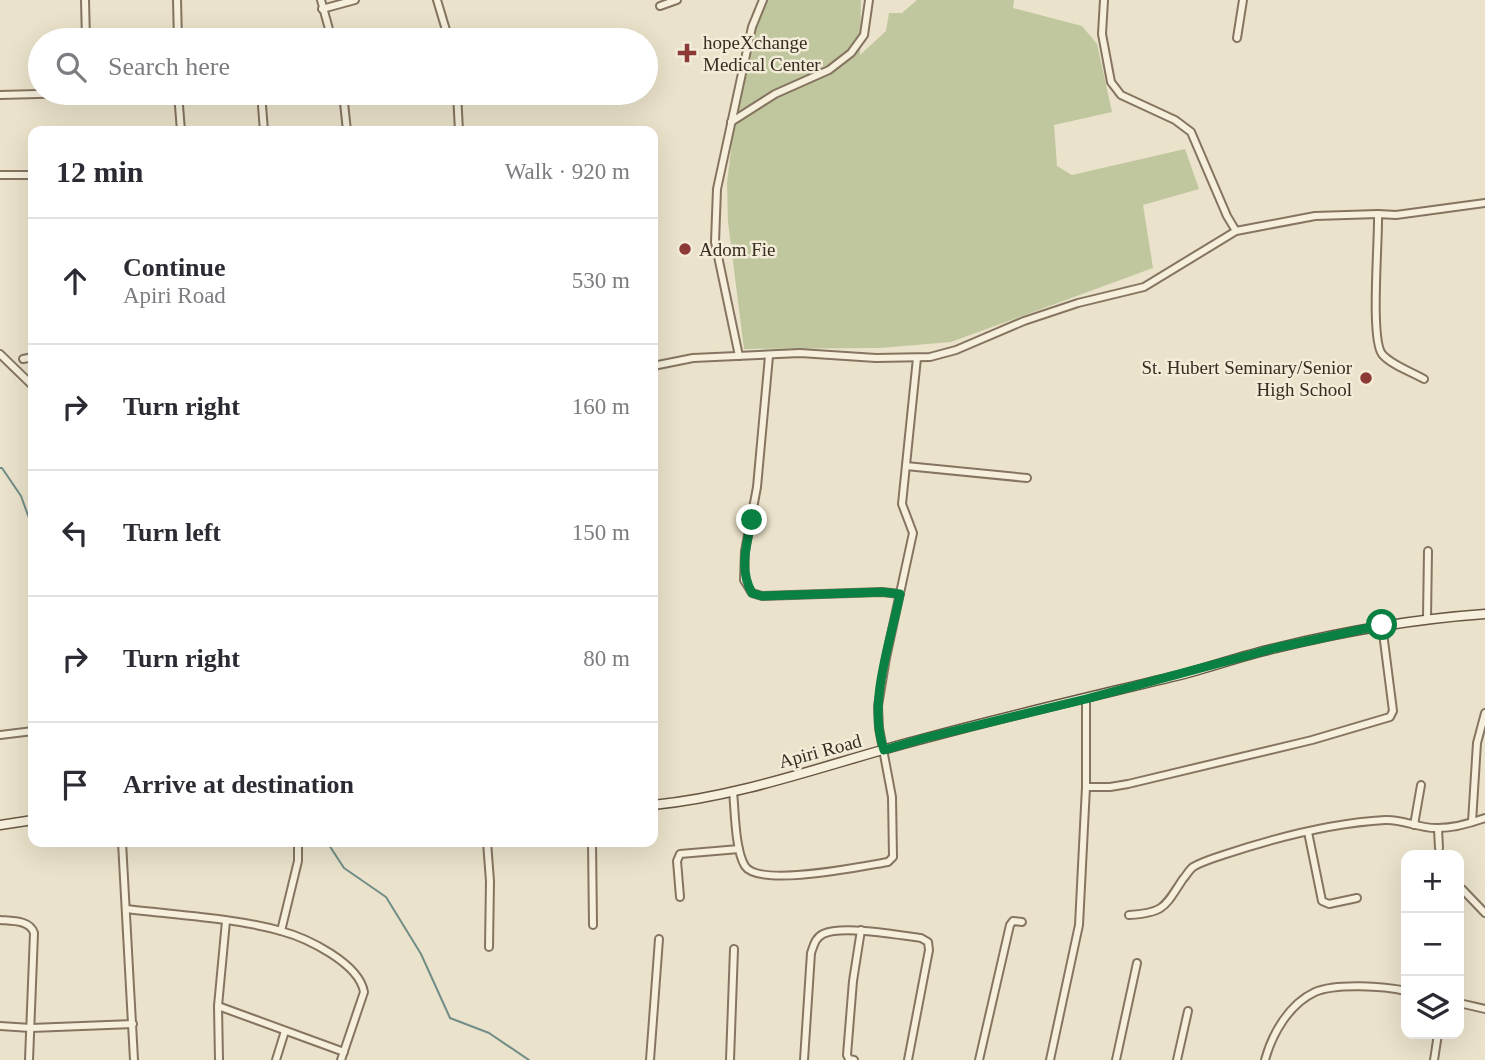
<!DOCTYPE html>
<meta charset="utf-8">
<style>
:root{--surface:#fff;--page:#f2f2f3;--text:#2b2b33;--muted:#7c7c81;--line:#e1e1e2}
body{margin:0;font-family:"Times New Roman",serif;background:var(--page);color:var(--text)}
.controls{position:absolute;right:21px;bottom:21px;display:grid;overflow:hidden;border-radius:14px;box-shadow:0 7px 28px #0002}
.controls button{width:63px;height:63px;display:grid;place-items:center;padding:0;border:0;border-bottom:2px solid var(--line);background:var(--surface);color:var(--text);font:35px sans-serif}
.stop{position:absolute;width:21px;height:21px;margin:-16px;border:5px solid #0b8043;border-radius:50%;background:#fff}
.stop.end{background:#0b8043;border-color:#fff;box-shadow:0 2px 7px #0008}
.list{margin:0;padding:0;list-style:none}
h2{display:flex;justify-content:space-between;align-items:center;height:91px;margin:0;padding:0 28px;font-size:30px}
h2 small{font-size:23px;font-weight:400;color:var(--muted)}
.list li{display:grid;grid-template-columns:46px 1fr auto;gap:21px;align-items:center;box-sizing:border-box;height:126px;padding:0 28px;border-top:2px solid var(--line)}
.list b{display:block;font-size:26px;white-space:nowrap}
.list p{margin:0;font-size:23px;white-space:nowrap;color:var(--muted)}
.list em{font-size:23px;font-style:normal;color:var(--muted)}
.icon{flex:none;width:38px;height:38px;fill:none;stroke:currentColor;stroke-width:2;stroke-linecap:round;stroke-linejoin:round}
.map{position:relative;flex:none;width:1485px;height:1060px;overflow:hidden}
.search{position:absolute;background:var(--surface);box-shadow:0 7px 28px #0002;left:28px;top:28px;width:630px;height:77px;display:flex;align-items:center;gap:18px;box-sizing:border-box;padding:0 24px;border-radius:38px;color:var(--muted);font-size:26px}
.panel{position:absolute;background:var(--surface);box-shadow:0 7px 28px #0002;left:28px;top:126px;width:630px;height:721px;border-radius:14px}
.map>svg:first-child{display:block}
.green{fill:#c0c79e}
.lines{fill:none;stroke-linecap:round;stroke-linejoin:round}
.stream{stroke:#718d87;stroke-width:2}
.street-casing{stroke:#857560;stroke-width:10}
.secondary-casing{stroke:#675743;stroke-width:11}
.street{stroke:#f6efdc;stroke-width:6}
.secondary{stroke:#f6efdc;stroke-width:8}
.route{stroke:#0b8043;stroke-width:9}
.poi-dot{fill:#8d3a36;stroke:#f2ecd8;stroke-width:2.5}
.labels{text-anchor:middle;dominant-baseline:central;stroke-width:5;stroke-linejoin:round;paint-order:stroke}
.poi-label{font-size:19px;fill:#372d22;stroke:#f2ecd8;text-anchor:start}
.street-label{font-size:19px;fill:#372d22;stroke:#f2ecd8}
</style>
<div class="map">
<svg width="1485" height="1060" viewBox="0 0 1485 1060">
<rect width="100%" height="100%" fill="#eae2ca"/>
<path class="green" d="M765 0H861L860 55 886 31 889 13H902L917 0H1014L1013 8 1082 26 1097 44 1112 112 1054 125 1057 166 1072 175 1185 149 1199 189 1143 205 1153 268 951 342 880 348 744 349 728 222 727 183 738 93 748 43Z"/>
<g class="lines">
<g class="stream">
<path d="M0 468H2L21 496 33 529"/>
<path d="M327 842 344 868 386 897 421 954 450 1018 489 1033 529 1060"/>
</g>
<defs>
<g id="street">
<path d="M85 0 86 40"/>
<path d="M177 0 178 40"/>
<path d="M321 0 332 40"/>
<path d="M437 0 449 40"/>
<path d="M1104 0 1102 34 1111 82 1121 95 1175 120 1191 132 1227 216 1236 231 1315 216 1378 214"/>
<path d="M660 6 677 0"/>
<path d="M322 9 355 0"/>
<path d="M1237 38 1243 0"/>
<path d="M178 93 181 131"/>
<path d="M261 93 264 131"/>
<path d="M343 93 347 131"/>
<path d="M457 93 459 131"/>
<path d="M0 95 75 93"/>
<path d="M731 122 775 94 829 70 851 53 864 35 869 0"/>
<path d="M0 175H33"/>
<path d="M0 354 33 386"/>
<path d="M739 356 715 242 717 189 752 27 763 0"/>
<path d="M769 356 757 487 745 551 744 580 752 593 762 596 882 592 900 594"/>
<path d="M23 359 33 357"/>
<path d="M653 366 693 358 800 353 876 358 930 357 956 350 1024 321 1078 303 1144 287 1236 231"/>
<path d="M1424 379C1412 372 1391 365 1382 354 1370 338 1379 239 1378 214L1396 215 1485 203"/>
<path d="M906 466 1027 478"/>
<path d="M1427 618 1428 551"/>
<path d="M0 735 33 731"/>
<path d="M1086 787H1110L1128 784 1312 740 1390 717 1393 711 1382 625"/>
<path d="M733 791C735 811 735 850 745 866 759 888 863 866 888 862L893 857 892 797 879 728 878 706 886 658 913 533 902 504 917 358"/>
<path d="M1472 822 1477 743 1485 713"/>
<path d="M1414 825 1421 785"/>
<path d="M1438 829 1439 848"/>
<path d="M1308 832 1322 901 1329 904 1357 898"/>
<path d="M122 842 134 1060"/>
<path d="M487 842 490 881 489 947"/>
<path d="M592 842 593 925"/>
<path d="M1462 889 1485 913"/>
<path d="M680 897 677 861 680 854 739 849"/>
<path d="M127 909C175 915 236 918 281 931 307 938 359 963 364 992L341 1060"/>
<path d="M1129 915C1165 913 1165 906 1183 879 1186 876 1189 870 1193 867 1201 862 1214 858 1223 855 1274 838 1332 823 1385 820 1403 819 1420 829 1438 828 1453 828 1471 823 1485 818"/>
<path d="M0 920C12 921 30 920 34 933L29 1060"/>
<path d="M281 931 298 861V842"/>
<path d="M1459 1003 1485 1009"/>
<path d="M218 1006 344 1052"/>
<path d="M0 1026 31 1028 133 1024"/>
<path d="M219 1060 218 1006 226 921"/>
<path d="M276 1060 285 1031"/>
<path d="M650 1060 659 939"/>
<path d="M730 1060 734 949"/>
<path d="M804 1060 811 953C814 945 815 938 823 934 842 925 899 935 921 938L928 942 929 950 908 1060"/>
<path d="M854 1060 849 1059 847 1055 853 981 861 930"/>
<path d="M979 1060 1010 925 1013 921 1022 922"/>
<path d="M1050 1060 1079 925 1086 787V699"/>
<path d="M1116 1060 1137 963"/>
<path d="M1177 1060 1188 1011"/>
<path d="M1265 1060C1272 1034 1289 1004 1315 992 1336 983 1384 986 1406 991"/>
<path d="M1434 1060 1438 1034"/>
</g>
<g id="secondary">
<path d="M653 805C746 796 836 761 926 738 1011 715 1098 695 1184 674 1214 666 1245 655 1276 648 1345 631 1414 619 1485 614"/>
<path d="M0 825 33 820"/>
</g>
</defs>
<use href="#street" class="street-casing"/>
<use href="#secondary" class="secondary-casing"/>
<use href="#street" class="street"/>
<use href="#secondary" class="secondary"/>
</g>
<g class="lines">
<path class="route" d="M752 520C746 545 739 570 752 593L762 596 882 592 900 594C891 641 867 704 884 750L925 738 1086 699 1275 648 1382 625"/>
</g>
<g class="poi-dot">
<path d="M683.5 42.5h7v7h7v7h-7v7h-7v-7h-7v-7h7z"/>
<circle cx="685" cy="249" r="7"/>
<circle cx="1366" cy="378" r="7"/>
</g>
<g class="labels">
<g class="poi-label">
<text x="703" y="42">hopeXchange<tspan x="703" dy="22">Medical Center</tspan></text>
<text x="699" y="249">Adom Fie</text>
<text x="1352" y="367" text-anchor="end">St. Hubert Seminary/Senior<tspan x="1352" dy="22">High School</tspan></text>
</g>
<g class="street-label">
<text transform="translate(820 751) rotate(-15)">Apiri Road</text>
</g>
</g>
</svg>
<div class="controls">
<button>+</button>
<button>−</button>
<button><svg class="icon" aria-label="layers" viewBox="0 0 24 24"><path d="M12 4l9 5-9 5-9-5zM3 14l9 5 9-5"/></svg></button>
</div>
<div class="stop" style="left:1382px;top:625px"></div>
<div class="stop end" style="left:752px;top:520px"></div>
<div class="search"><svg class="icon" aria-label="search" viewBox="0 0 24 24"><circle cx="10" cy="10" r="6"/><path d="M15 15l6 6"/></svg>Search here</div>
<section class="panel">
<h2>12 min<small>Walk · 920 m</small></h2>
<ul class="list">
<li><svg class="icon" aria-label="ahead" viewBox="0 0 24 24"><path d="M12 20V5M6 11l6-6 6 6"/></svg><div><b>Continue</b><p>Apiri Road</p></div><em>530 m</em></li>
<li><svg class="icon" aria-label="right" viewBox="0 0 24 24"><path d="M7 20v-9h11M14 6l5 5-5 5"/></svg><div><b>Turn right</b></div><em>160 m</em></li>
<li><svg class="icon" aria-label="left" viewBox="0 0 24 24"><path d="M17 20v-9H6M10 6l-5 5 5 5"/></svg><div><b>Turn left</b></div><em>150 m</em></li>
<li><svg class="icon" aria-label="right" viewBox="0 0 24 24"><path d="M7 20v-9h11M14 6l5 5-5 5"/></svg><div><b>Turn right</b></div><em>80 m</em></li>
<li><svg class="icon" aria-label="arrive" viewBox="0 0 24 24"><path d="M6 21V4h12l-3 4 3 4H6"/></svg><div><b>Arrive at destination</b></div></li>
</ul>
</section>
</div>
